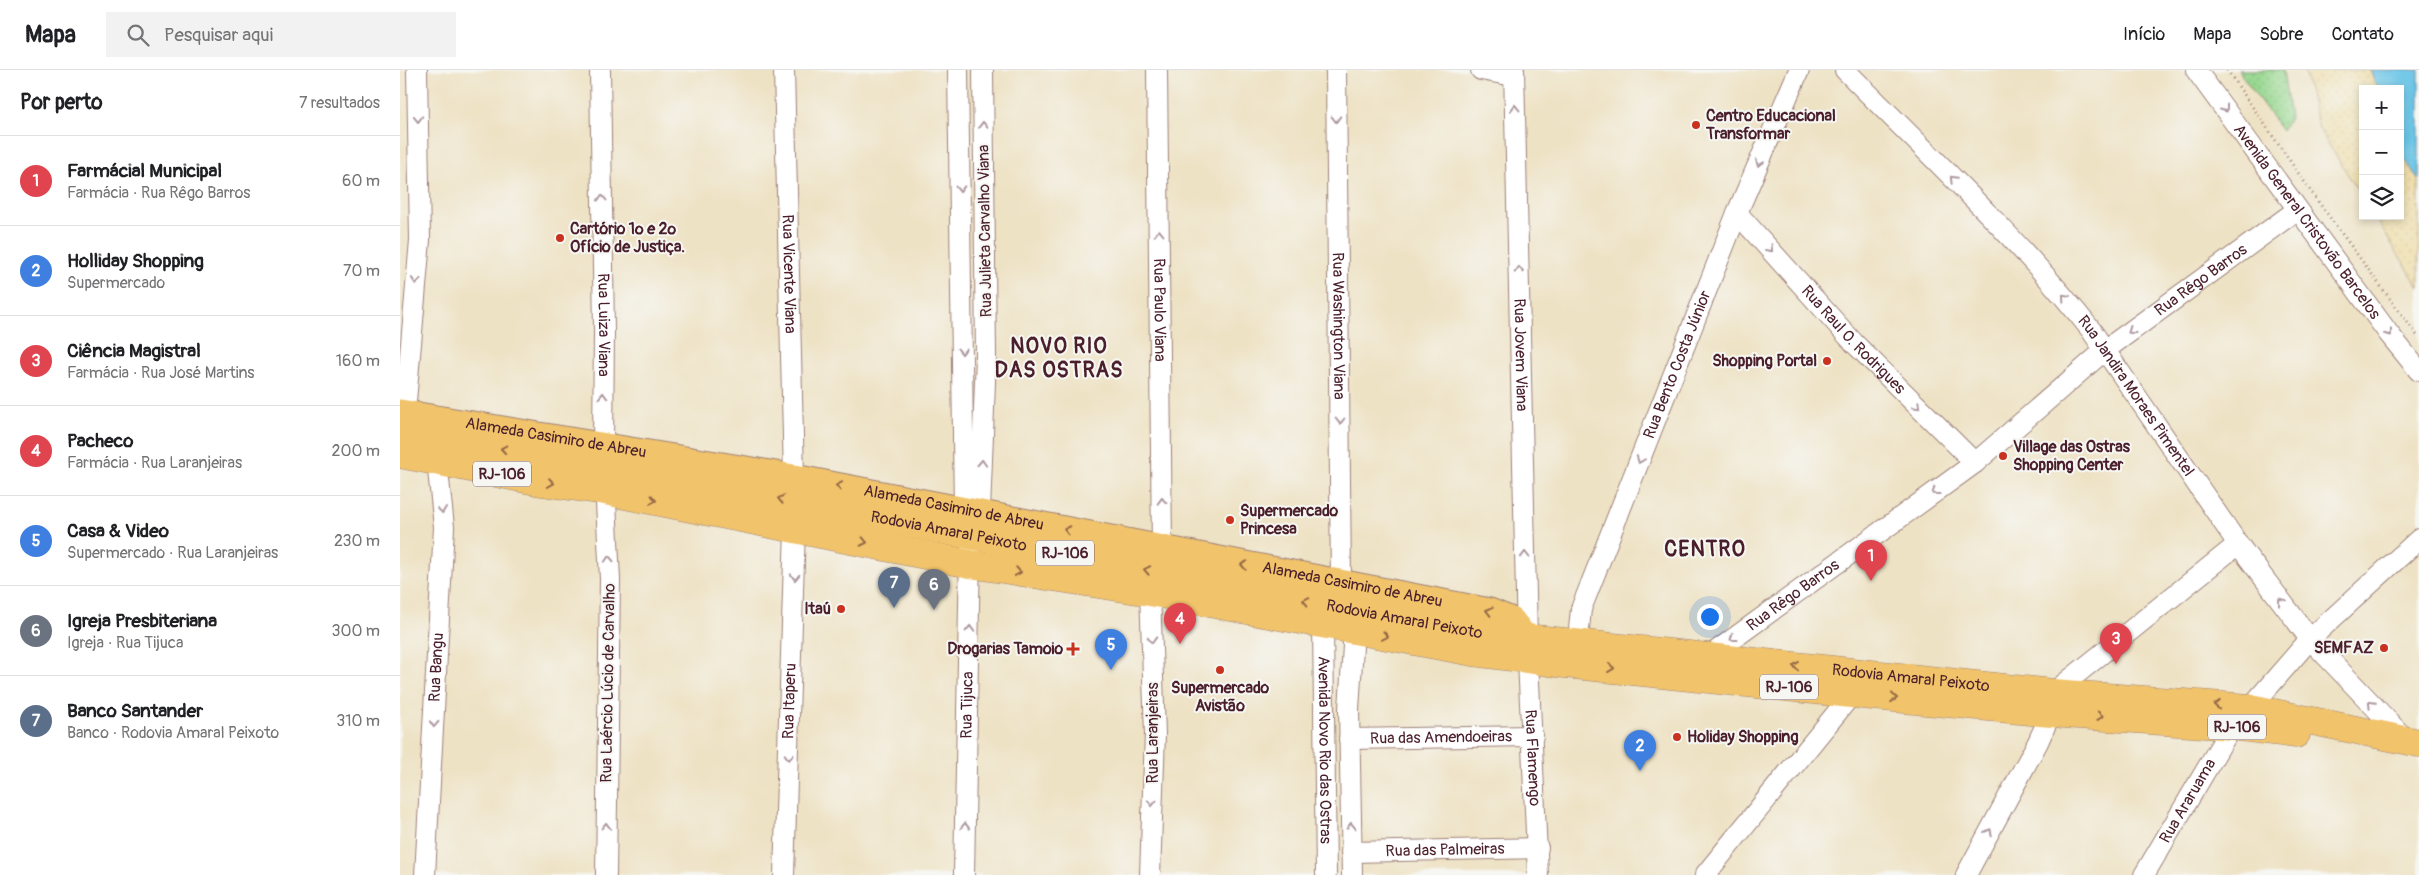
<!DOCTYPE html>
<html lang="pt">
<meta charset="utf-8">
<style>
:root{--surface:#fff;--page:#f2f2f2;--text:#202124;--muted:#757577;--line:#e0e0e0;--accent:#c8321e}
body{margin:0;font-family:Pangolin,sans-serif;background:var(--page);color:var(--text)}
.controls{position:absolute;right:15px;top:15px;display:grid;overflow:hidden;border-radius:0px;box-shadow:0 2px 8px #0003}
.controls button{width:45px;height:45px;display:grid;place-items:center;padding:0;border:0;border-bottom:1px solid var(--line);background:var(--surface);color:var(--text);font:25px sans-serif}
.you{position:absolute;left:1309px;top:546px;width:18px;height:18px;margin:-12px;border:4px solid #fff;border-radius:50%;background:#1a73e8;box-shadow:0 0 0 8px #1a73e833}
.badge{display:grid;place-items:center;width:32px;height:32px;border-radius:50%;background:var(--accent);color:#fff;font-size:16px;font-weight:700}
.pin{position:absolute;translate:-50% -41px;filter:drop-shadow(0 1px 2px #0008)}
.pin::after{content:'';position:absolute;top:26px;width:18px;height:15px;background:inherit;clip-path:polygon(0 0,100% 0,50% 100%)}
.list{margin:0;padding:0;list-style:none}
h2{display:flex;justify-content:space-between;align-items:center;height:65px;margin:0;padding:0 20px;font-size:21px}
h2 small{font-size:16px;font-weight:400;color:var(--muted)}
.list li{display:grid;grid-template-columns:32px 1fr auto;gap:15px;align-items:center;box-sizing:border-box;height:90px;padding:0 20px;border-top:1px solid var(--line)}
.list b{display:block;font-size:19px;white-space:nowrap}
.list p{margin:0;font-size:16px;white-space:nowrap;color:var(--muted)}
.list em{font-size:16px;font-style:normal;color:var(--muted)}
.icon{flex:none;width:28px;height:28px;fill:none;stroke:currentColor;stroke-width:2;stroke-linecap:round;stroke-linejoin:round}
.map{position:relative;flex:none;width:2019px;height:805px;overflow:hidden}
header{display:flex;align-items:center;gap:30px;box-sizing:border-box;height:70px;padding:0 25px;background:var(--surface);border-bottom:1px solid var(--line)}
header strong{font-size:24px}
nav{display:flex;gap:28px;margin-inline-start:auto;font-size:18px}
.search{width:350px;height:45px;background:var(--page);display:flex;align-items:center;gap:12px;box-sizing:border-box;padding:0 18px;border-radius:0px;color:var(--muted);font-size:19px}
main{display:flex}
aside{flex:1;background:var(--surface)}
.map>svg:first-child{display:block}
.grass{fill:url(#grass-dots);stroke:#707b5c}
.sand{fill:url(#sand-dots);stroke:#9c7c64}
.water{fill:#69c5e7;stroke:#5a7289}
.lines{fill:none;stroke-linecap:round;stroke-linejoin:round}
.minor-casing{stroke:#9c8078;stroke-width:22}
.major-casing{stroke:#9c8078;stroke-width:27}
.highway-casing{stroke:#9c8078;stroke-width:29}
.path{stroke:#9c8078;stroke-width:3;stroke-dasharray:1 4;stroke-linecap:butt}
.minor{stroke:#fff;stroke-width:20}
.major{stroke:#f1c36a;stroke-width:25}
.highway{stroke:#f1c36a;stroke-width:28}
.oneway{stroke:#ae9aa0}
.oneway2{stroke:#956947}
.poi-dot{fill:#c8321e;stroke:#f6f6f2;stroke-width:2}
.labels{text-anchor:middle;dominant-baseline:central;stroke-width:4;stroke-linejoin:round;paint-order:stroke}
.shield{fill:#f6f6f2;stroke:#7e6067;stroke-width:1}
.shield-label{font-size:15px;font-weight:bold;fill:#4a1f2b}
.poi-label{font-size:16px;font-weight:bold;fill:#4a1f2b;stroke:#f6f6f2;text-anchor:start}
.street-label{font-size:16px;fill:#4a1f2b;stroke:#f6f6f2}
.district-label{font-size:21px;font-weight:bold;letter-spacing:1px;fill:#4a1f2b;stroke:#f6f6f2}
</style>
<header>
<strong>Mapa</strong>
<div class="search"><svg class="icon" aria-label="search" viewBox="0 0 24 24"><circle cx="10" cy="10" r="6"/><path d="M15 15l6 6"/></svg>Pesquisar aqui</div>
<nav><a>Início</a><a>Mapa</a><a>Sobre</a><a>Contato</a></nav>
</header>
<main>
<aside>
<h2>Por perto<small>7 resultados</small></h2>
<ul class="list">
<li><span class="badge" style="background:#e0444e">1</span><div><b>Farmácial Municipal</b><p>Farmácia · Rua Rêgo Barros</p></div><em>60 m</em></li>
<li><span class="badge" style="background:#3f7fe0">2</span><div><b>Holliday Shopping</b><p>Supermercado</p></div><em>70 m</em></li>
<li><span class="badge" style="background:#e0444e">3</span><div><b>Ciência Magistral</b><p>Farmácia · Rua José Martins</p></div><em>160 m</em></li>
<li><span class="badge" style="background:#e0444e">4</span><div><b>Pacheco</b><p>Farmácia · Rua Laranjeiras</p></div><em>200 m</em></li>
<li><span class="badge" style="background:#3f7fe0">5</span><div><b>Casa &amp; Video</b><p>Supermercado · Rua Laranjeiras</p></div><em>230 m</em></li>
<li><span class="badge" style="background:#6b7280">6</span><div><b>Igreja Presbiteriana</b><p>Igreja · Rua Tijuca</p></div><em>300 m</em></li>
<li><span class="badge" style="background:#5c6f8a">7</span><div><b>Banco Santander</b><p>Banco · Rodovia Amaral Peixoto</p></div><em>310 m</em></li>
</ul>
</aside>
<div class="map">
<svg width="2019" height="805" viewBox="0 0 2019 805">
<defs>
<pattern id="grass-dots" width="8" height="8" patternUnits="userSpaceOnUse" patternTransform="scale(1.25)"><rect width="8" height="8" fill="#95d78e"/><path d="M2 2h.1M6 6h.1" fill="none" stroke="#82b87b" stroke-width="1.8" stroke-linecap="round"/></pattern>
<pattern id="sand-dots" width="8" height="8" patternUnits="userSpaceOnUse" patternTransform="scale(1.25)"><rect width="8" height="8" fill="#eeda9e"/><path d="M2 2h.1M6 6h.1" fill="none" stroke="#cebb88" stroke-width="1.8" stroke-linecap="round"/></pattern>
</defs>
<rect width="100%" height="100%" fill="#f6f6f2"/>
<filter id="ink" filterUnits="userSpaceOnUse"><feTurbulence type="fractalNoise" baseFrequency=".02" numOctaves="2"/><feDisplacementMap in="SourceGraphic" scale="10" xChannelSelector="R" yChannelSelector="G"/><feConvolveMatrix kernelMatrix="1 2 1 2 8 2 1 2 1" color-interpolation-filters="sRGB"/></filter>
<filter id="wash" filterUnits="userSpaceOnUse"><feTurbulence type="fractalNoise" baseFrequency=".0096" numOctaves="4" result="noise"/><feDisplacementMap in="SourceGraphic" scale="20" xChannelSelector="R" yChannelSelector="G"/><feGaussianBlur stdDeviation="1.12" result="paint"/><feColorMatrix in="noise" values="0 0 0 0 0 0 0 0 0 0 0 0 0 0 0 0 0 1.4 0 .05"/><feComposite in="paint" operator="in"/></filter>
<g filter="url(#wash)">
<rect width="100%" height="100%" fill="#eee2c4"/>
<path class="grass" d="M1838 0H1883L1890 48 1882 61Z"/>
<g class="sand">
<path d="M1904 0H1970L1977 19H1963V128L1919 59Z"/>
<path d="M2000 79 2004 88 2019 110V217L1974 146H2000Z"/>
</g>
<path class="water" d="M1970 0H2019V110L2004 88 2000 79V19H1977Z"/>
</g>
<g filter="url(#ink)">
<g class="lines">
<defs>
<g id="minor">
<path id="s1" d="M200 0 204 262 203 375 210 509 206 805"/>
<path id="s2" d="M384 0 394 407"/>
<path d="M558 0 564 439"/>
<path id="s3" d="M757 0 762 480"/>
<path id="s4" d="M936 0 941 513"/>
<path d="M1081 0 1114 6"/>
<path id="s5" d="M1114 0 1127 569 1138 805"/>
<path id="s6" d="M1445 0C1529 85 1617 167 1691 260L1838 474 1910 569 2005 669"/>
<path id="s7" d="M1796 0 1989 264 2019 301"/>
<path id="s8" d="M1337 143 1454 273 1575 393"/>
<path d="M5 343 20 170 17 0"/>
<path d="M580 441 586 286 583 0"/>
<path id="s9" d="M923 555 926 805"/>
<path id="s10" d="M1183 585 1179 559 1181 539 1337 143 1399 0"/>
<path id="s11" d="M1308 587 1575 393 1705 280 1897 140"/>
<path d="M1850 638 1910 569 2019 469"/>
<path id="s12" d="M949 669 1133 666"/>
<path id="s13" d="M951 782 1138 778"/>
<path id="s14" d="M25 805 44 457 37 391"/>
<path id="s15" d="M384 805 395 458"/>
<path id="s16" d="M564 805 570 482"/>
<path d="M750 805 755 664 750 522"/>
<path d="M952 805 949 639 954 560"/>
<path d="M1305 805 1452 624"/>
<path d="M1566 805 1638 672 1651 643 1653 623 1838 474"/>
<path id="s17" d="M1744 805 1832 656"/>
</g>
<g id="major">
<path id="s18" d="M0 342 394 407 1090 541 1112 550 1127 569"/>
</g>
<g id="highway">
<path id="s19" d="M0 361 204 396 569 465 946 539 1079 563 1653 623 1850 638 2019 673"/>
<path d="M0 384 141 412 205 421 570 494 750 522 1073 582 1165 594 1452 624 1651 643 1832 656 1896 664"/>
</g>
</defs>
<use href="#minor" class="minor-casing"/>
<use href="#major" class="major-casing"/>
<use href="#highway" class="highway-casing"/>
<path class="path" d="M1827 0 1917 130 2019 268"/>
<use href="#minor" class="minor"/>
<use href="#major" class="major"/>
<use href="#highway" class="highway"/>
</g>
<defs><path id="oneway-chevron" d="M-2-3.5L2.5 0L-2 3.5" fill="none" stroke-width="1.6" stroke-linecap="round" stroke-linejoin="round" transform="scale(1.25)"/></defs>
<g class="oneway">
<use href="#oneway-chevron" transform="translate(1115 38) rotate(-91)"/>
<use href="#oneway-chevron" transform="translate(1825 39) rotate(54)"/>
<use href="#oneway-chevron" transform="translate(18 49) rotate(89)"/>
<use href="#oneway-chevron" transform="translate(936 49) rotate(89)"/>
<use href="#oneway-chevron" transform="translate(583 55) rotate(-91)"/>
<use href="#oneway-chevron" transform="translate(1359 93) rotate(113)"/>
<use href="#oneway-chevron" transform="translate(1553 109) rotate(-135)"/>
<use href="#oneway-chevron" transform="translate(560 119) rotate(89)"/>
<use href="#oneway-chevron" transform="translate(202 128) rotate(-91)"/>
<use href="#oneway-chevron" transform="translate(759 163) rotate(-91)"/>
<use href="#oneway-chevron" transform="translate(1370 179) rotate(48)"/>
<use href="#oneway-chevron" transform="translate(1119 200) rotate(-91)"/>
<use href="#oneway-chevron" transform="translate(16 211) rotate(95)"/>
<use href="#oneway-chevron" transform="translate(1665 227) rotate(-131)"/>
<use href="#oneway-chevron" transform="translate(1731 261) rotate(144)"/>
<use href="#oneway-chevron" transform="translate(1989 263) rotate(52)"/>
<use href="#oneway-chevron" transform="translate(562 281) rotate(89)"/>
<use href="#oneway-chevron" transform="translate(203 326) rotate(-89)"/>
<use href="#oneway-chevron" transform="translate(1517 336) rotate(45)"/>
<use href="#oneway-chevron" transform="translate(940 351) rotate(90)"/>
<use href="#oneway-chevron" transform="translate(1240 390) rotate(111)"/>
<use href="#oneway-chevron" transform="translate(582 393) rotate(-87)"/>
<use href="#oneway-chevron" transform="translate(1535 422) rotate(144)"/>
<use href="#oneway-chevron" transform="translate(762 431) rotate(-91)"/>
<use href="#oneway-chevron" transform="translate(42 440) rotate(83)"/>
<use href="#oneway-chevron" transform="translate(1125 485) rotate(-91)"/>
<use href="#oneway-chevron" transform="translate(209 489) rotate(-93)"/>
<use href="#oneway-chevron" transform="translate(395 507) rotate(92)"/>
<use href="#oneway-chevron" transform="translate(1881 531) rotate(-127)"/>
<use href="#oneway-chevron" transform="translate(570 559) rotate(-89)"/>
<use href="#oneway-chevron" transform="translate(1333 568) rotate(144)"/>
<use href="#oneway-chevron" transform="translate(752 570) rotate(88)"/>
<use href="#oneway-chevron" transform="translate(1971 634) rotate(-134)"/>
<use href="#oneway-chevron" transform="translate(34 654) rotate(93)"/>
<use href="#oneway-chevron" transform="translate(389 687) rotate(92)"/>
<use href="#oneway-chevron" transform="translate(752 733) rotate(92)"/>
<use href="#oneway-chevron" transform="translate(206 756) rotate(-89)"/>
<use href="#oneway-chevron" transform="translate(565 756) rotate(-89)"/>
<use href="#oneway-chevron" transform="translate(951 756) rotate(-91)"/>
<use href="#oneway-chevron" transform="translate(1589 762) rotate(-61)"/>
</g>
<g class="oneway2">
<use href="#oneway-chevron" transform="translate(104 379) rotate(-170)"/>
<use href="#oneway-chevron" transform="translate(151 413) rotate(8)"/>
<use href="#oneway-chevron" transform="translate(439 416) rotate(-169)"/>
<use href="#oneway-chevron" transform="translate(381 429) rotate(-169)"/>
<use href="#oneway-chevron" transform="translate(253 430) rotate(11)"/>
<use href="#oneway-chevron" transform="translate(667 460) rotate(-168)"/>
<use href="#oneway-chevron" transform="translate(464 472) rotate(12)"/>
<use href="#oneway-chevron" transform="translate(844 495) rotate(-169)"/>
<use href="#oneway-chevron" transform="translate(747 500) rotate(-169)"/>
<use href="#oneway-chevron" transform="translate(618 502) rotate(9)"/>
<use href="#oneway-chevron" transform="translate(906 531) rotate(-169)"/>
<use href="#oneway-chevron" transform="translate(1089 541) rotate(-166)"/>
<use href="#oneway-chevron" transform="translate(985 566) rotate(11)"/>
<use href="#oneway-chevron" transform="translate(1396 596) rotate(-174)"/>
<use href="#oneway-chevron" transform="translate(1211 598) rotate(6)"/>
<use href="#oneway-chevron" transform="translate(1494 628) rotate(5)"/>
<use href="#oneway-chevron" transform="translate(1817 635) rotate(-176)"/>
<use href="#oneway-chevron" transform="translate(1700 646) rotate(4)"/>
</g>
</g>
<g class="poi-dot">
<circle cx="1296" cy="55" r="5"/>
<circle cx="160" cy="168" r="5"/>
<circle cx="1427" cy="291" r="5"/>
<circle cx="1603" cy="386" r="5"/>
<circle cx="830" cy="450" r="5"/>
<circle cx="441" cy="539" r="5"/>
<circle cx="1984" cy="578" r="5"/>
<path d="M670.5 571.5h5v5h5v5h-5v5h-5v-5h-5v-5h5z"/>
<circle cx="820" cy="600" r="5"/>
<circle cx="1277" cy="667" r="5"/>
</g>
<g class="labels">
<g class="shield">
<rect x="73" y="391.5" width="58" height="25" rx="4"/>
<rect x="636" y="470.5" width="58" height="25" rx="4"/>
<rect x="1360" y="604.5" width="58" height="25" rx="4"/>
<rect x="1808" y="644.5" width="58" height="25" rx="4"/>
</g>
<g class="shield-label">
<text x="102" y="404">RJ-106</text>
<text x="665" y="483">RJ-106</text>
<text x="1389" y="617">RJ-106</text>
<text x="1837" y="657">RJ-106</text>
</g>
<g class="poi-label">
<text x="1306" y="46">Centro Educacional<tspan x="1306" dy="18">Transformar</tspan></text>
<text x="170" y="159">Cartório 1º e 2º<tspan x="170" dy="18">Ofício de Justiça.</tspan></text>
<text x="1417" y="291" text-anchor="end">Shopping Portal</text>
<text x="1613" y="377">Village das Ostras<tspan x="1613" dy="18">Shopping Center</tspan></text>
<text x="840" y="441">Supermercado<tspan x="840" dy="18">Princesa</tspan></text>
<text x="431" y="539" text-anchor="end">Itaú</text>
<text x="1974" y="578" text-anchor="end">SEMFAZ</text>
<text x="663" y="579" text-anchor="end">Drogarias Tamoio</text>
<text x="820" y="618" text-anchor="middle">Supermercado<tspan x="820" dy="18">Avistão</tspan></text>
<text x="1287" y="667">Holiday Shopping</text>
</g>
<g class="street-label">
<text stroke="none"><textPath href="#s7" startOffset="188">Avenida General Cristovão Barcelos</textPath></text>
<text transform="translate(585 161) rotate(-91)">Rua Julieta Carvalho Viana</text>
<text stroke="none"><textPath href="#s2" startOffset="204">Rua Vicente Viana</textPath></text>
<text stroke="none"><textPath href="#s11" startOffset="621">Rua Rêgo Barros</textPath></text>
<text stroke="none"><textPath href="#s3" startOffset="240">Rua Paulo Viana</textPath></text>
<text stroke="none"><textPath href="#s1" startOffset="255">Rua Luiza Viana</textPath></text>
<text stroke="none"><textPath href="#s4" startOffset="256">Rua Washington Viana</textPath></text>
<text stroke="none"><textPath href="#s8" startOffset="172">Rua Raul O. Rodrigues</textPath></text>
<text stroke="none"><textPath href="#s5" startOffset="285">Rua Jovem Viana</textPath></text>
<text stroke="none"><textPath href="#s10" startOffset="309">Rua Bento Costa Júnior</textPath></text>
<text stroke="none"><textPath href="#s6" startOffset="438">Rua Jandira Moraes Pimentel</textPath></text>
<text stroke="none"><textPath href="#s18" startOffset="158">Alameda Casimiro de Abreu</textPath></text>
<text stroke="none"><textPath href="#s18" startOffset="562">Alameda Casimiro de Abreu</textPath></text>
<text stroke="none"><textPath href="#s19" startOffset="558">Rodovia Amaral Peixoto</textPath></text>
<text stroke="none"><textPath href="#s18" startOffset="968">Alameda Casimiro de Abreu</textPath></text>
<text stroke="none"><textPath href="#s11" startOffset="105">Rua Rêgo Barros</textPath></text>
<text stroke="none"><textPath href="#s19" startOffset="1022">Rodovia Amaral Peixoto</textPath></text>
<text stroke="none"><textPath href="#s14" startOffset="208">Rua Bangu</textPath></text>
<text stroke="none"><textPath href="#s19" startOffset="1532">Rodovia Amaral Peixoto</textPath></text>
<text transform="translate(208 613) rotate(-89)">Rua Laércio Lúcio de Carvalho</text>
<text stroke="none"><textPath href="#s15" startOffset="174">Rua Itaperu</textPath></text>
<text stroke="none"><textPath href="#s16" startOffset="170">Rua Tijuca</textPath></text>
<text transform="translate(753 663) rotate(-90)">Rua Laranjeiras</text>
<text stroke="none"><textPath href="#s12" startOffset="92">Rua das Amendoeiras</textPath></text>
<text stroke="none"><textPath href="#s9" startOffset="125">Avenida Novo Rio das Ostras</textPath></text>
<text stroke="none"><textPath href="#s5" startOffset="688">Rua Flamengo</textPath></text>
<text stroke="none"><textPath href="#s17" startOffset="86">Rua Araruama</textPath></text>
<text stroke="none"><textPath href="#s13" startOffset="94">Rua das Palmeiras</textPath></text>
</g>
<g class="district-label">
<text x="659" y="276">NOVO RIO<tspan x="659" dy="24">DAS OSTRAS</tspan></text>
<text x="1305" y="479">CENTRO</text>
</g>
</g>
</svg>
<div class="controls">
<button>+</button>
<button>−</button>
<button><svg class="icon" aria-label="layers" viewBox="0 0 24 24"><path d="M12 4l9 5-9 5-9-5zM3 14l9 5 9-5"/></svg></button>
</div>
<div class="you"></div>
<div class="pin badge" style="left:1471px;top:511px;background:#e0444e">1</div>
<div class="pin badge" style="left:1240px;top:701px;background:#3f7fe0">2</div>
<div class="pin badge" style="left:1716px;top:594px;background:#e0444e">3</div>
<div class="pin badge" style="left:780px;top:574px;background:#e0444e">4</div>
<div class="pin badge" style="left:711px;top:600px;background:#3f7fe0">5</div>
<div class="pin badge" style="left:534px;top:540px;background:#6b7280">6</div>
<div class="pin badge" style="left:494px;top:538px;background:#5c6f8a">7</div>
</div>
</main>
